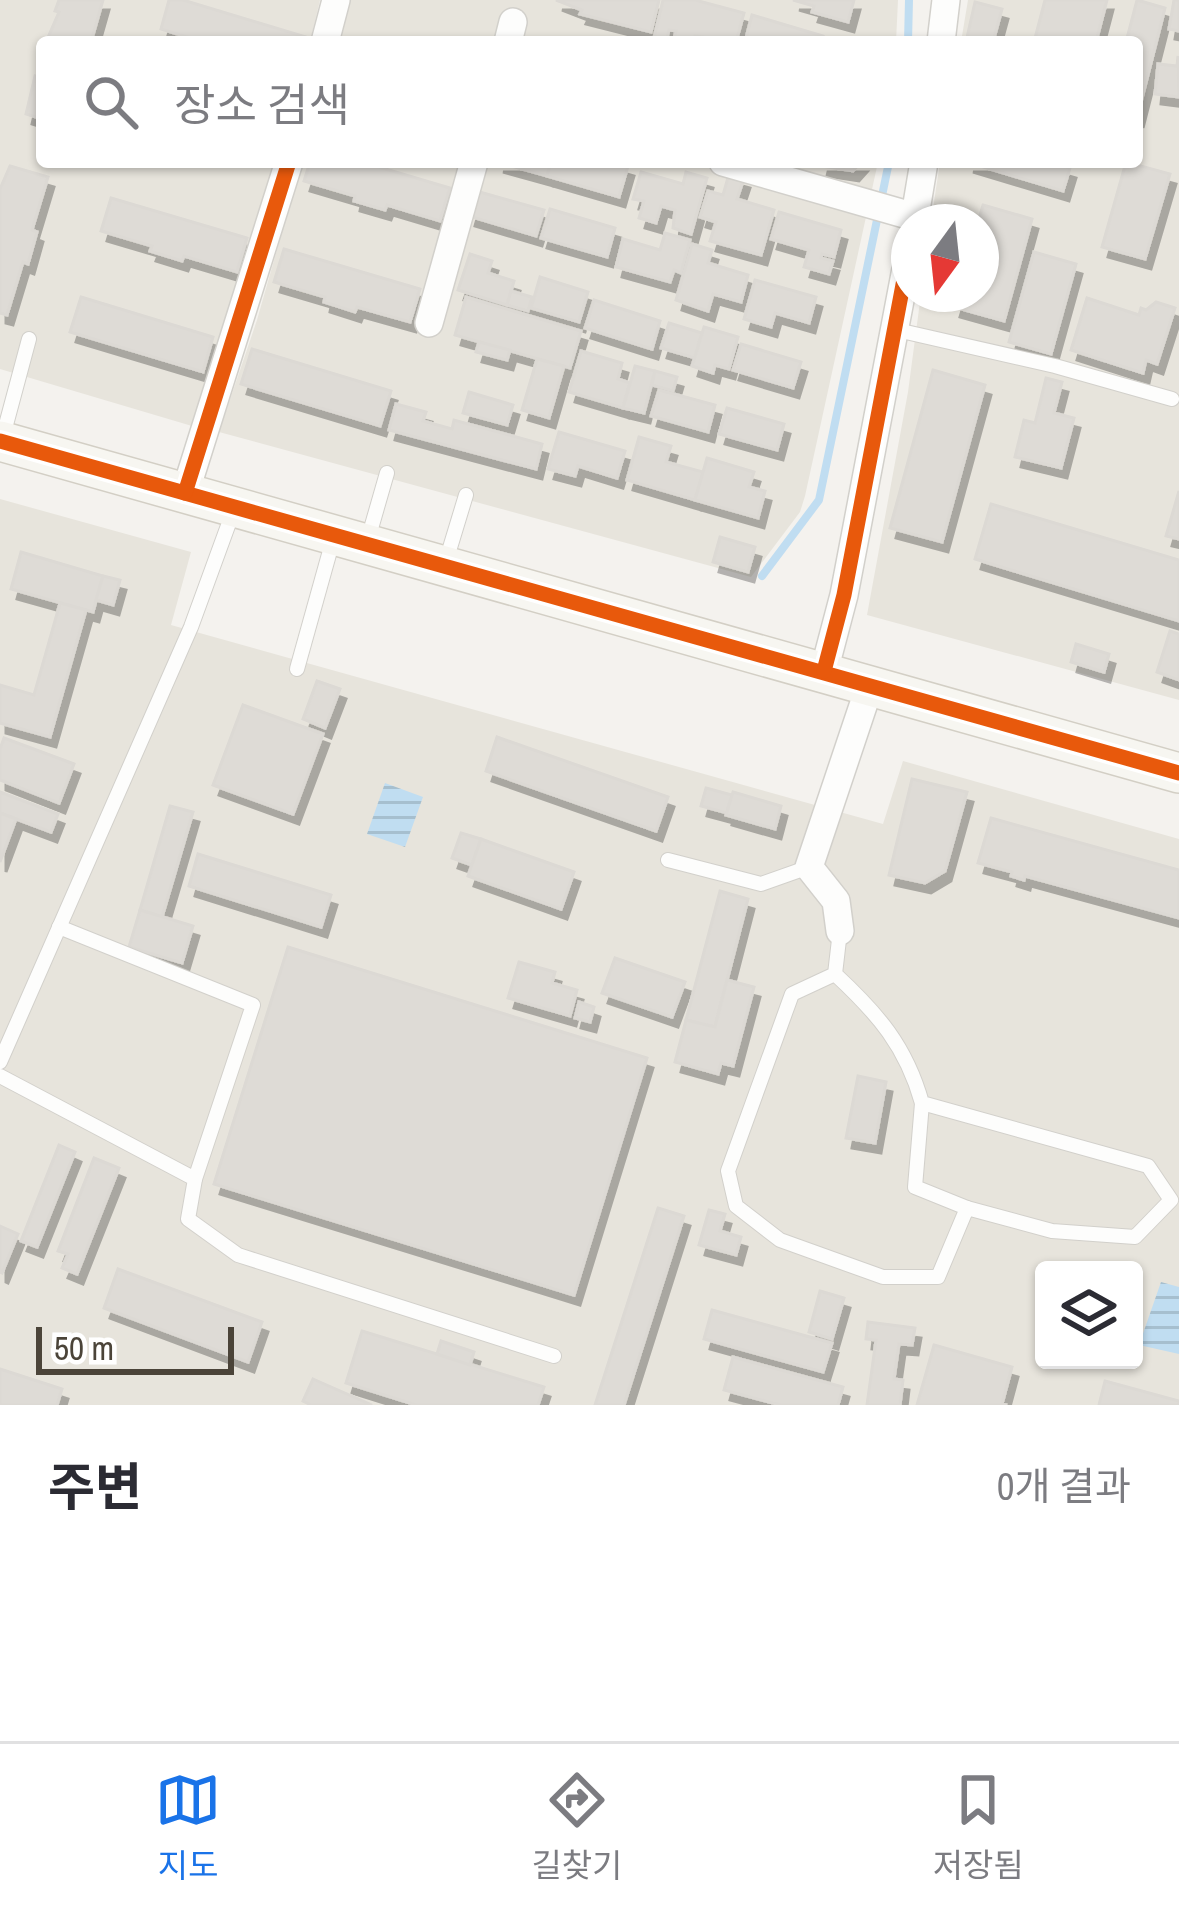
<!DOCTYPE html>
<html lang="ko">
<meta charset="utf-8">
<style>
:root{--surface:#fff;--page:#f7f7f7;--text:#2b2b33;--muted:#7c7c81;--line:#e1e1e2;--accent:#1a73e8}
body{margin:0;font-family:"Archivo Narrow","Noto Sans KR",sans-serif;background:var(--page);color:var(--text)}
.controls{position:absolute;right:36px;bottom:36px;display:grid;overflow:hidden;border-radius:12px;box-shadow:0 3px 9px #0004}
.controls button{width:108px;height:108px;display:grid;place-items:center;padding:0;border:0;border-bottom:3px solid var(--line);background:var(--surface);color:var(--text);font:60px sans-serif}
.compass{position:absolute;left:891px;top:204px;width:108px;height:108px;border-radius:50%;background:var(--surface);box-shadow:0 3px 9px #0004;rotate:195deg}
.scale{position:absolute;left:36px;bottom:30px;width:198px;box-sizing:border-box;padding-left:12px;border:6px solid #4b4439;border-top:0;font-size:33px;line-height:42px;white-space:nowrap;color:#4b4439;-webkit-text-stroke:9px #fff;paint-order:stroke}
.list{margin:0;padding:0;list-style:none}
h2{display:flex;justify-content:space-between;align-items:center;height:156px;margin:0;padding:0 48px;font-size:51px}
h2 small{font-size:39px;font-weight:400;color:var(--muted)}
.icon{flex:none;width:66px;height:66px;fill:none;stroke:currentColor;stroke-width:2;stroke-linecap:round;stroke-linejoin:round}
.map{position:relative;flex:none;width:1179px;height:1405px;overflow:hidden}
.search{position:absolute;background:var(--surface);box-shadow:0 3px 9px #0004;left:36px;right:36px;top:36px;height:132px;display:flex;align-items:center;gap:30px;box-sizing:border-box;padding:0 42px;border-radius:12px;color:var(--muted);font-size:45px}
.sheet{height:336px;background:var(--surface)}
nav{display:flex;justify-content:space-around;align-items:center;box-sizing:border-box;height:168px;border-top:3px solid var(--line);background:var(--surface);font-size:33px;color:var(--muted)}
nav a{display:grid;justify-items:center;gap:6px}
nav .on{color:var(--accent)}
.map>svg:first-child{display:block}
.residential{fill:#e7e4dc;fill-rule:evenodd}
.water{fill:url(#water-rules)}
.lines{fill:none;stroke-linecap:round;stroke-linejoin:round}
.stream{stroke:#c0ddf1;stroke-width:8}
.building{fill:#dedbd6;stroke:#dcd9d4;stroke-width:3;filter:url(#shadow)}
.lane-casing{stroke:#d2d0cb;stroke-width:16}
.street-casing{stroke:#d2d0cb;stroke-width:30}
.secondary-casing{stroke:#d3cfc5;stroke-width:42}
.lane{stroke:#fdfdfc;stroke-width:14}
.street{stroke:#fdfdfc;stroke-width:27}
.secondary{stroke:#f7f6f1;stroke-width:39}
.cycleway-casing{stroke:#fff;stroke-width:22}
.cycleway{stroke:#e8590c;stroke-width:15}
</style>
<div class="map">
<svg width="1179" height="1405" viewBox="0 0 1179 1405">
<defs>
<pattern id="water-rules" width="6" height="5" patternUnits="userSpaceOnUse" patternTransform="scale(3)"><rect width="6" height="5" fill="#c0ddf1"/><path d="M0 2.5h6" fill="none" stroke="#a6bfcf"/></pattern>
<filter id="shadow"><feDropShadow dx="6" dy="10" stdDeviation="0" flood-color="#0004"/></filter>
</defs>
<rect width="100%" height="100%" fill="#f4f2ee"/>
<g class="residential">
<path d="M0 0H320L310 42H42V162H276L239 293 192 426 0 369Z"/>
<path d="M348 0H898L896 42H336Z"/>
<path d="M968 0H1179V700L867 615 908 392 921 294H981V222H931L940 162H1137V42H961Z"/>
<path d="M302 162H878L805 496 800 512 751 577 219 432 257 320Z"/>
<path d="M0 499 191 552 171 625 883 824 903 761 1179 839V1405H0ZM1044 1270H1134V1360H1044Z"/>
</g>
<g class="water">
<path d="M385 783 423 797 405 847 367 834Z"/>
<path d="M1161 1282 1179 1287V1354L1139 1345Z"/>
</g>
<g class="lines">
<g class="stream">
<path d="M908 42 909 0"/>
<path d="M762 576 819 500 889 162"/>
</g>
</g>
<g class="building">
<path d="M59 0H103L91 42H46L59 12 55 11Z"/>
<path d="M169 0H183L306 37 305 42H203L161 29Z"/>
<path d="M556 0H659L651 32 580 14 582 10Z"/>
<path d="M663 0H695L744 13 736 42 695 36 693 42H673L676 31 669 30 666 42H653Z"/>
<path d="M793 0H854L848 22 812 12 814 6Z"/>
<path d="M1045 0H1107L1096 42H1034Z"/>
<path d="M1137 0 1165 8 1137 118V42H1126Z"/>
<path d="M1174 0H1179V31L1169 29Z"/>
<path d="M975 2 1002 9 993 42H966Z"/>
<path d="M752 15 823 36 821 42H745Z"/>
<path d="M1178 56 1179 97 1155 94 1158 64 1177 66Z"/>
<path d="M42 65V119L26 114 35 76 38 77Z"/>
<path d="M310 162H362L450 188 440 221 387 205 385 210 354 201 355 196 304 181Z"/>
<path d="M497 162H551L547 176Z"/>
<path d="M551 162H614L628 166 619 197 547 176Z"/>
<path d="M822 162H861L853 171 821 166Z"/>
<path d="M967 162H1049L1070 168 1063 191Z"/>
<path d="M1126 162 1170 174 1145 259 1102 247Z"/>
<path d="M10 166 48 177 32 230 37 232 28 264 23 262 7 315 0 313V189Z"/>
<path d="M641 172 683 184 686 172 707 178 691 234 673 228 675 210 661 206 656 223 639 218 644 201 633 199Z"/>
<path d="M729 174 744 178 737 199 774 210 761 255 710 241 716 222 700 217 708 191 723 195Z"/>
<path d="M476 191 544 210 536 236 469 216Z"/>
<path d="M111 198 247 238 237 272 184 256 182 261 150 251 152 246 101 231Z"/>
<path d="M983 205 1032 219 1004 321 954 307 958 294H981L978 222Z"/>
<path d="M550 209 615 228 607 257 541 238Z"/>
<path d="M779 212 841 230 834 257 822 254 821 258 833 261 829 274 804 267 809 250 771 239Z"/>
<path d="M665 233 690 240 681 273 674 270 670 282 616 267 623 239 660 250Z"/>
<path d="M692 244 712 250 708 263 748 275 741 302 713 294 708 311 676 300Z"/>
<path d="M284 249 420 289 410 322 357 307 355 312 324 302 325 297 274 282Z"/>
<path d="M1034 252 1076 264 1051 354 1009 342Z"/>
<path d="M470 254 492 261 488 273 514 281 507 305 458 290Z"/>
<path d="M540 277 588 292 579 322 531 308Z"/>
<path d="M755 280 816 297 809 323 775 313 771 327 744 319Z"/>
<path d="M511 291 532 297 528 311 507 305Z"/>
<path d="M81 297 213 337 203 372 70 332Z"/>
<path d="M466 297 581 331 570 368 455 335Z"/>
<path d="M1087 298 1139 315 1141 308 1146 310 1156 302 1175 308 1157 364 1146 360 1143 373 1071 350Z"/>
<path d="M594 300 660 321 652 349 585 328Z"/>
<path d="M669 323 702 333 695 358 661 348Z"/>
<path d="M704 327 738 337 729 369 715 365 713 373 692 366Z"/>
<path d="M479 342 510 350 507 360 476 352Z"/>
<path d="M741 344 801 362 793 388 733 370Z"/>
<path d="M252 349 391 391 380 426 241 384Z"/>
<path d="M581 351 622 363 618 379 630 383 623 408 569 392Z"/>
<path d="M537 359 564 366 549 418 522 410Z"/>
<path d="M635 366 655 371 644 413 623 408Z"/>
<path d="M933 370 985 385 942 542 890 528Z"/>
<path d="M655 371 677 377 673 391 652 385Z"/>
<path d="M1046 378 1062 382 1054 413 1074 418 1061 468 1015 457 1024 420 1035 423Z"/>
<path d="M659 390 715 405 708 432 651 416Z"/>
<path d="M469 392 513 405 507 425 463 413Z"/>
<path d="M396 404 426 412 423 421 452 429 454 420 542 444 536 469 389 430Z"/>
<path d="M727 408 784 424 777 450 719 434Z"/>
<path d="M559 432 625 451 617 478 578 466 575 476 548 469Z"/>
<path d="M639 437 671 446 666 462 703 472 695 500 627 480Z"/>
<path d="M707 458 754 472 749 487 765 491 758 518 695 500Z"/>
<path d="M1179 491V539L1166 536Z"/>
<path d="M991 504 1179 560V621L975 559Z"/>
<path d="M720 537 755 547 748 572 713 562Z"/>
<path d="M21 552 103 576 93 612 11 589Z"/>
<path d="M103 576 120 580 113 605 96 600Z"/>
<path d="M60 603 86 610 50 737 0 723V685L34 695Z"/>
<path d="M1170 631 1179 634V680L1157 672Z"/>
<path d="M1076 644 1109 654 1104 672 1071 662Z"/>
<path d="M317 681 340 689 325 728 303 719Z"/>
<path d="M243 705 323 734 293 814 213 785Z"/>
<path d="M497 737 668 797 656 831 486 771Z"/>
<path d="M4 738 74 764 59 803 0 780V749Z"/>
<path d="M912 779 967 792 945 871 925 883 889 875Z"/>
<path d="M706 788 732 795 727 813 701 806Z"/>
<path d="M0 792 58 814 51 832 0 813Z"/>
<path d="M733 792 781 806 775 829 726 815Z"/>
<path d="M170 806 193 812 162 917 140 910Z"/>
<path d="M0 813 16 819 0 862Z"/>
<path d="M991 818 1179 870V918L1025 876 1024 880 1011 876 1012 872 978 863Z"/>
<path d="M461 833 481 839 472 865 452 858Z"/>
<path d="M481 839 574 872 561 909 468 876Z"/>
<path d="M198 854 331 895 321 927 189 886Z"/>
<path d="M720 891 748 899 715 1027 686 1020Z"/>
<path d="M140 910 193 926 182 963 129 947Z"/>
<path d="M288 947 647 1058 574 1295 214 1184Z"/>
<path d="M615 958 685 982 672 1017 602 993Z"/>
<path d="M519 962 555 972 552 983 577 990 570 1016 508 998Z"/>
<path d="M727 980 754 987 733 1066 721 1063 718 1074 675 1062 686 1020 715 1027Z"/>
<path d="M579 1002 594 1007 590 1022 575 1018Z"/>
<path d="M858 1076 886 1082 875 1143 846 1138Z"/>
<path d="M59 1145 75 1152 37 1247 21 1241Z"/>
<path d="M94 1158 119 1168 77 1274 62 1268 68 1254 58 1251Z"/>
<path d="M658 1208 684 1216 624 1405H595Z"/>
<path d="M709 1210 725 1214 720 1231 741 1237 736 1255 699 1245Z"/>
<path d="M0 1226 18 1234 2 1273 0 1272Z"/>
<path d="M118 1269 262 1322 248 1362 104 1308Z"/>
<path d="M820 1291 844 1298 832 1339 809 1332Z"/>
<path d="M712 1310 832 1343 823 1372 704 1339Z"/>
<path d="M868 1322 915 1328 912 1345 899 1344 894 1379 903 1380 900 1405H867L876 1340 866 1339Z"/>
<path d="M362 1331 544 1387 538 1405H416L346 1383Z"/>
<path d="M441 1341 474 1352 470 1365 437 1354Z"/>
<path d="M934 1345 1012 1367 1002 1404 1007 1405H917Z"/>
<path d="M733 1357 843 1387 838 1405H780L724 1390Z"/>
<path d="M0 1369 62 1389 57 1405H0Z"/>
<path d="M313 1379 372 1405H311L303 1401Z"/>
<path d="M1105 1381 1179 1401V1405H1099Z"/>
</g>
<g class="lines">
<defs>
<g id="lane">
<path d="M897 330 1055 366 1172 399"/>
<path d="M3 436 29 339"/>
<path d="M368 539 387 473"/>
<path d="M446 561 466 495"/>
<path d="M297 669 333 540"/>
<path d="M668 860 761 884 809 867"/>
<path d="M59 927 253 1005 195 1179"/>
<path d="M835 974C878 1014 906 1046 922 1103L1148 1166 1171 1200 1135 1237 1052 1231 967 1208 938 1277H883L780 1240 736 1206 728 1171 792 994 835 974 840 931"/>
<path d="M0 1062 191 627 233 512"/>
<path d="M0 1076 195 1179 188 1219 238 1255 554 1356"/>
<path d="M922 1103 915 1187 967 1208"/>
</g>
<g id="street">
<path d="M325 42 336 0"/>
<path d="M508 42 513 22"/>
<path d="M941 42 946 0"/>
<path d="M723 162 915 217"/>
<path d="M914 222 924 162"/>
<path d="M429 323 474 162"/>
<path d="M185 493 289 162"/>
<path d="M824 671 844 595 909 253"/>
<path d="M840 931 836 901 809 867 870 685"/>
</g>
<path id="secondary" d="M0 441 1179 773"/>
</defs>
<use href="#lane" class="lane-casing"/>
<use href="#street" class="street-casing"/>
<use href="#secondary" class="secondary-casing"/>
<use href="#lane" class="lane"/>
<use href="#street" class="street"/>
<use href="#secondary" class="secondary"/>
<defs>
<g id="cycleway">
<path d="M0 441 1179 773"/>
<path d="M185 493 289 162"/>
<path d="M824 671 844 595 909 253"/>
</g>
</defs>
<use href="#cycleway" class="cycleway-casing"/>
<use href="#cycleway" class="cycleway"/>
</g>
</svg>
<div class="controls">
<button><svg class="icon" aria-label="layers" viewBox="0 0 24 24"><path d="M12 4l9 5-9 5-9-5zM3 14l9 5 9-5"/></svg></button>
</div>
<svg class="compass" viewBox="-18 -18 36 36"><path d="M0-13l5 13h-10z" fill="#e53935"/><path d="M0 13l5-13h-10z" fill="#7c7c81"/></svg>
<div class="scale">50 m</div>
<div class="search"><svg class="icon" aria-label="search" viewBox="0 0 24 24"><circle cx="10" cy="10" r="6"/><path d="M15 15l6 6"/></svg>장소 검색</div>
</div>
<section class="sheet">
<h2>주변<small>0개 결과</small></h2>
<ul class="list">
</ul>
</section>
<nav>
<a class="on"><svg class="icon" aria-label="map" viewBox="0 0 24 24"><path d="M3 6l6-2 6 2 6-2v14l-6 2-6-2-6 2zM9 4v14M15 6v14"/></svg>지도</a>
<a><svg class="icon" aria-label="directions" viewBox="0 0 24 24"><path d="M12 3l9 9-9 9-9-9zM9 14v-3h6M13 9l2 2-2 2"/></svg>길찾기</a>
<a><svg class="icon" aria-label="saved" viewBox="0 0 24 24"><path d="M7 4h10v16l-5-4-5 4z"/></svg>저장됨</a>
</nav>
